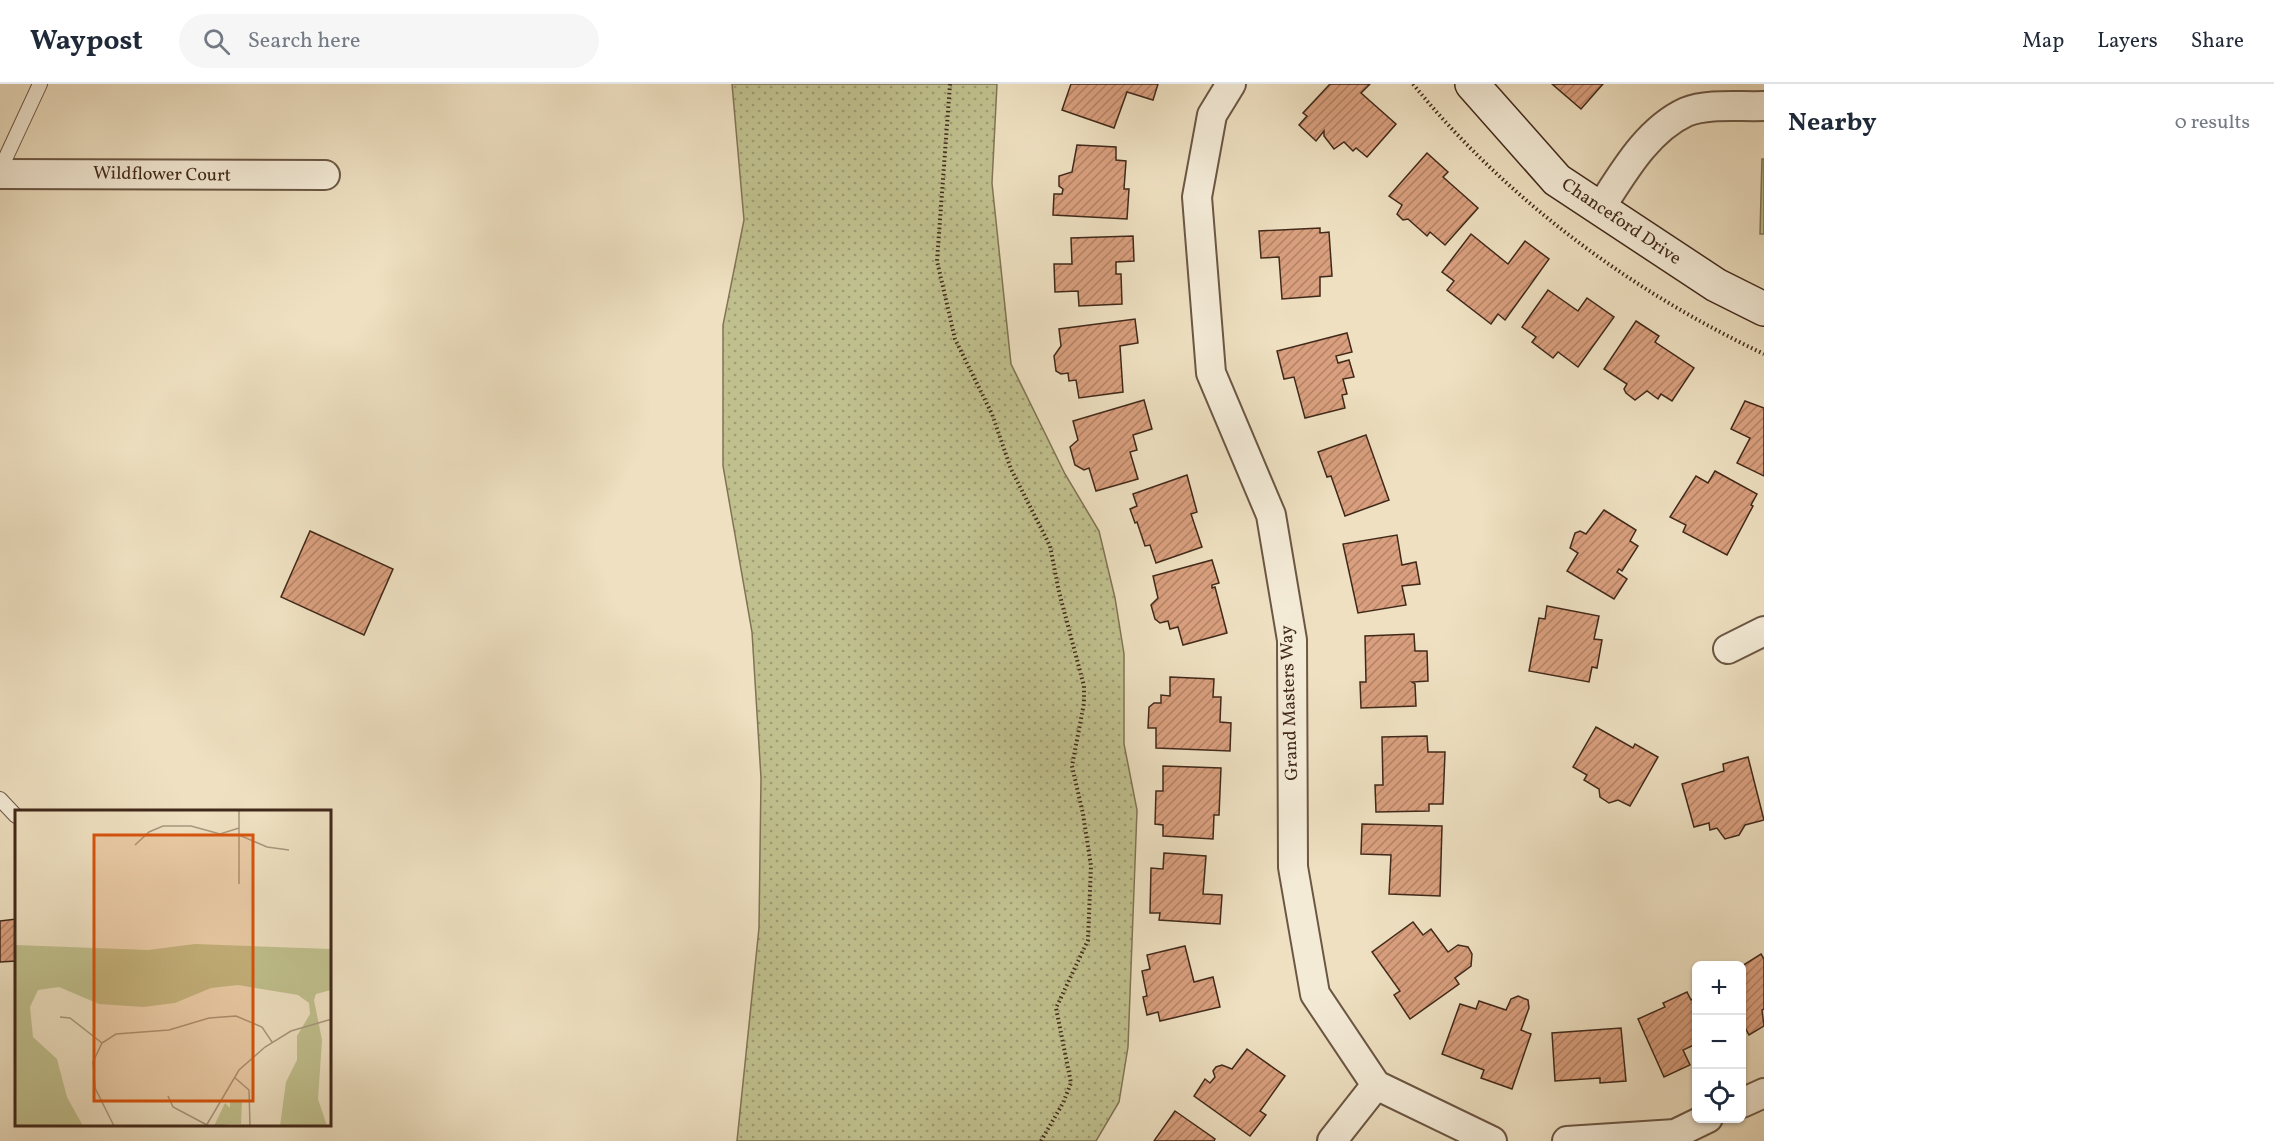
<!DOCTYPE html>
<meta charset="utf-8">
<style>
:root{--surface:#fff;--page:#f6f6f7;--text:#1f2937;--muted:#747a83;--line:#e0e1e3}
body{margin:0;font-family:Vollkorn,serif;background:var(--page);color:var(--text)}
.controls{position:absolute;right:18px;bottom:18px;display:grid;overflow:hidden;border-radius:9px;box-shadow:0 2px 4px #0004}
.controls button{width:54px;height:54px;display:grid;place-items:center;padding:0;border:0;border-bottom:2px solid var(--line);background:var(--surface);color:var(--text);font:30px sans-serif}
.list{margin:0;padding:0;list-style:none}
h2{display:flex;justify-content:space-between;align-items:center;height:78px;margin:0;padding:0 24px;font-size:26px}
h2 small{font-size:20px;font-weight:400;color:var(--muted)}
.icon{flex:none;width:33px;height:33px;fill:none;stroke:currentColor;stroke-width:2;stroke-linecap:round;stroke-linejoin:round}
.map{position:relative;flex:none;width:1764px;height:1057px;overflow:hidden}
header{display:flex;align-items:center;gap:36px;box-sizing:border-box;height:84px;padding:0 30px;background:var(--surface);border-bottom:2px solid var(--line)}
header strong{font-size:28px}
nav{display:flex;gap:33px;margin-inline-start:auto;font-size:21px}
.search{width:420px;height:54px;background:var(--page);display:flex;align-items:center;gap:15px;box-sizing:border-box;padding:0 21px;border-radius:33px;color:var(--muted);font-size:22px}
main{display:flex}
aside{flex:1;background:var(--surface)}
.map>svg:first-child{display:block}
.grass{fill:url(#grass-dots);stroke:#807454;stroke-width:1.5}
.garden{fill:#c0c08e;stroke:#807454;stroke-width:1.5}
.building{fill:url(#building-hatch);stroke:#41291a;stroke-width:1.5}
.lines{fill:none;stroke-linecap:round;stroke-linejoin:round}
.lane-casing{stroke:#6c5744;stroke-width:16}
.street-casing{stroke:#6c5744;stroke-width:32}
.secondary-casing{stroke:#41291a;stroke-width:36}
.path{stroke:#41291a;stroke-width:4;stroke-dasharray:1.5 3;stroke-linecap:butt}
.lane{stroke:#f4ebd7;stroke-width:14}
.street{stroke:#f4ebd7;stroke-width:28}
.secondary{stroke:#f4ebd7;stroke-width:33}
.labels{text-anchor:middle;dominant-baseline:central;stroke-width:4.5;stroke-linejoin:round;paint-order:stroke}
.street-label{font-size:18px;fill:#41291a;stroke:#f4ebd7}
.inset-road{fill:none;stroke:#a9977e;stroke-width:1.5}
.view{fill:#d7540d;fill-opacity:0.15;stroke:#d7540d;stroke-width:3}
.inset-edge{fill:none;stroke:#41291a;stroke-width:3}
</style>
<header>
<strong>Waypost</strong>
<div class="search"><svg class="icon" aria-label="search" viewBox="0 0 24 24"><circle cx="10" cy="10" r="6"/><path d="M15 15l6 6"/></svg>Search here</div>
<nav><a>Map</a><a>Layers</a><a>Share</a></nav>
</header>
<main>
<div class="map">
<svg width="1764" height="1057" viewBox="0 0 1764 1057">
<defs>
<pattern id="grass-dots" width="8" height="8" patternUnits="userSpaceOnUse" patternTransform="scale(1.5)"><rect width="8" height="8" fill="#c0c08e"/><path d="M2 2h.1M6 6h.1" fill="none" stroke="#9e9c73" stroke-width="1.8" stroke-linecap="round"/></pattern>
<pattern id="building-hatch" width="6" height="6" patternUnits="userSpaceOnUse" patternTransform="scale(1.5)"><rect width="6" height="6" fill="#d99f7e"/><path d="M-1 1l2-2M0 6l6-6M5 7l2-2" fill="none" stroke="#b28266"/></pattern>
</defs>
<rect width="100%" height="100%" fill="#eee0c1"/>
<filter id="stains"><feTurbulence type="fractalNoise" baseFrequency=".00333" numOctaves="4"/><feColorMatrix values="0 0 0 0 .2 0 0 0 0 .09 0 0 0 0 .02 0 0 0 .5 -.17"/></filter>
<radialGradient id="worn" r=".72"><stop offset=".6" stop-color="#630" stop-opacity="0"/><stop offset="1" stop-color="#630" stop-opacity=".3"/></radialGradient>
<path class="grass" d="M732 0H997L992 99 1011 280 1065 390 1099 447 1115 514 1124 570V660L1137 726 1128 963 1119 1018 1096 1057H737L759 844 761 694 752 548 723 382V241L744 136Z"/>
<path class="garden" d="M1762 75H1764V150H1760Z"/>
<g class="building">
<path d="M1071 0H1158L1153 16 1127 8 1114 44 1062 26Z"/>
<path d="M1330 0H1370L1361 9 1396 40 1367 73 1356 64 1353 67 1344 58 1334 65 1324 52V47L1316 57 1299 41 1307 32 1303 29Z"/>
<path d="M1552 0H1603L1581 25Z"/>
<path d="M1077 61 1116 63V76L1126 77 1124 105H1129L1127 135 1053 131 1054 110H1062L1063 105 1059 102V92L1072 88Z"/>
<path d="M1427 69 1448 88 1443 93 1478 124 1445 161 1430 148 1427 152 1408 135 1403 136 1397 130 1402 121 1389 112Z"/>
<path d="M1320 144V149L1329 148 1332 192 1320 193V212L1282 215 1279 173 1261 174 1259 147Z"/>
<path d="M1471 150 1508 180 1525 157 1549 175 1505 236 1498 230 1491 240 1447 206 1454 197 1442 188Z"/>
<path d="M1133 152 1134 177 1116 178V190H1121L1122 220 1079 222 1078 207 1055 208 1054 180H1072L1071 154Z"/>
<path d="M1548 206 1578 227 1587 214 1614 233 1578 283 1558 268 1553 274 1532 258 1536 253 1522 243Z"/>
<path d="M1135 235 1138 259 1120 262 1123 308 1079 314 1076 296 1069 297 1068 289 1061 290 1056 287 1054 272 1061 262 1059 245Z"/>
<path d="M1636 237 1659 252 1655 258 1694 284 1672 317 1661 310 1658 315 1647 307 1635 316 1626 309 1624 305 1627 300 1604 285Z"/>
<path d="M1347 249 1352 268 1336 272 1338 279 1349 276 1354 293 1343 295 1347 310 1342 311 1345 324 1305 334 1294 293 1284 295 1277 267Z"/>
<path d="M1144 316 1152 345 1133 351 1137 366 1130 368 1138 395 1096 407 1089 384 1084 386 1075 381 1070 363 1078 356 1073 337Z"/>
<path d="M1745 317 1764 324V392L1737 379 1750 354 1731 345Z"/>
<path d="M1366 351 1389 416 1345 432 1331 392 1327 393 1318 368Z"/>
<path d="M1715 387 1757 410 1751 421 1753 422 1727 471 1683 448 1686 441 1670 433 1696 392 1708 399Z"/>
<path d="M1187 391 1197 428 1191 430 1202 463 1156 479 1150 461 1145 462 1137 438 1135 439 1130 425 1137 422 1133 410Z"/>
<path d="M1604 426 1636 446 1630 457 1638 462 1622 487 1619 485 1617 488 1627 495 1614 515 1567 487 1578 469 1570 464 1575 449 1580 447 1586 450Z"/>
<path d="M310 447 393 485 364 551 281 513Z"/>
<path d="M1397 451 1402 481 1416 478 1420 500 1402 502 1406 521 1358 529 1343 460Z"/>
<path d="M1212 476 1219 499 1212 501V504L1215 503 1227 549 1183 561 1178 543 1170 545 1168 537 1160 539 1155 535 1151 521 1158 514 1153 492Z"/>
<path d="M1547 522 1599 532 1594 555 1602 556 1597 584 1592 583 1589 598 1529 587 1539 534 1545 535Z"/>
<path d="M1414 550 1415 567H1427L1428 597 1412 598 1415 600 1416 622 1361 624 1360 598H1366L1365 552Z"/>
<path d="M1170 593 1214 595 1213 613H1221L1220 638 1231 639 1230 667 1156 664V644H1148L1149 623 1154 619H1161V611L1170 612Z"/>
<path d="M1596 643 1633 664 1635 660 1658 673 1630 722 1618 716 1609 719 1600 713 1599 705 1584 696 1587 691 1573 683Z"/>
<path d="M1427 652 1428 668H1445L1443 720H1429V727L1376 728 1375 701H1383L1382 653Z"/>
<path d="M1748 673 1764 736 1745 741 1739 751 1725 755 1717 744 1710 746 1709 739 1694 743 1682 700 1724 687 1723 680Z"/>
<path d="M1163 682 1221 684 1219 731H1214L1213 755 1163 752V741L1155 740 1156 707H1163Z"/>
<path d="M1362 740 1442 742 1440 812 1389 810 1391 771 1361 770Z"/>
<path d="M1164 769 1206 772 1203 810 1222 811 1220 840 1159 836 1160 829H1150L1151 784 1163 785Z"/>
<path d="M16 835V877L0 878V837Z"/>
<path d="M1413 838 1423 851 1431 845 1448 868 1458 861 1468 863 1472 870 1471 882 1455 894 1459 900 1410 935 1394 911 1400 907 1372 868Z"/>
<path d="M1185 862 1194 898 1213 893 1220 923 1160 937 1158 928 1147 931 1143 913 1147 912 1142 887 1150 885 1147 871Z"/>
<path d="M1761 870 1764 875V925L1762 926 1764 942 1749 951 1742 938V882Z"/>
<path d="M1687 908 1691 916 1696 913V960L1683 966 1690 981 1664 993 1638 935 1665 923 1663 919Z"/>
<path d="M1518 912 1528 916 1529 924 1521 946 1531 950 1512 1005 1481 994 1484 986 1442 970 1460 920 1476 925 1479 917 1506 926 1511 915Z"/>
<path d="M1621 944 1626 997 1600 999V994L1555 997 1552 949Z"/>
<path d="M1247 965 1285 992 1260 1027 1266 1031 1250 1052 1194 1012 1205 995 1210 999 1215 993 1213 987 1216 983 1222 981 1232 985Z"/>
<path d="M1175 1027 1215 1055 1214 1057H1154Z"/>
</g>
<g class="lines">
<defs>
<g id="lane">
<path d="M0 86 40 0"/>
<path d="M0 715 16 732"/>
</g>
<g id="street">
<path d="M1231 0 1212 31 1197 113 1211 289 1271 431 1292 556 1293 783 1315 910 1376 1001 1492 1057"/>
<path d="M0 90 325 91"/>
<path d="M1601 123C1623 89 1647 46 1686 28 1708 19 1740 23 1764 22"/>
<path d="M1728 565 1764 547"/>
<path d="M1742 1019 1764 1009"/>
<path d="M1332 1057 1376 1001"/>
<path d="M1567 1057 1675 1050 1708 1034"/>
</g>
<path id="secondary" d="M1472 0 1557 96 1716 201 1764 225"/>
</defs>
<use href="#lane" class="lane-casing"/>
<use href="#street" class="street-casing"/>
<use href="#secondary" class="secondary-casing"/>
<g class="path">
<path d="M950 0 937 177 955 255 992 330 1011 385 1050 462 1059 508 1084 602V619L1072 682 1083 730 1091 782 1088 856 1056 924 1071 999 1063 1019 1041 1057"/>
<path d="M1413 0C1506 115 1631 207 1764 270"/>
</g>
<use href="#lane" class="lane"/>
<use href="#street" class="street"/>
<use href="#secondary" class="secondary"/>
</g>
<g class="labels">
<g class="street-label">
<text transform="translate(162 91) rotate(1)">Wildflower Court</text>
<text transform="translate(1621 138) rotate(34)">Chanceford Drive</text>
<text transform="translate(1290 619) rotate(-92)">Grand Masters Way</text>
</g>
</g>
<g transform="translate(15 726)">
<rect width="316" height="316" fill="#eee0c1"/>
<path d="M180 134 316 139V180L301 184 299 190 307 230 303 289 312 316H265L271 272 282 250V226L295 204 294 193 283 185 223 175 196 178 160 193 128 197 84 194 44 177 23 180 15 197 18 227 42 249 52 287 68 316H0V135L133 140Z" fill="#c0c08e"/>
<path d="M210 293 215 298V314L199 316Z" fill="#c0c08e"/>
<path d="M215 291H227L226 314H215Z" fill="#c0c08e"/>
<path class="inset-road" d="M224 25 252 37 274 40M120 35 134 22 148 16H176L205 24 224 18M224 74V0M45 207 55 208 87 233M219 267 234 280 235 316M153 286 158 297 192 315M99 316 80 278 78 252 87 233 101 224 154 220 194 208 221 206 247 217 257 232M191 316 224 260 250 237 276 221 317 209"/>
<path class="view" d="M79 25H238V291H79Z"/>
<rect width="316" height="316" class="inset-edge"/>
</g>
<rect width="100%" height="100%" filter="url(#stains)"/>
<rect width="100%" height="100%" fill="url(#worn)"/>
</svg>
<div class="controls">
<button>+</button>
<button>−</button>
<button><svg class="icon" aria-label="locate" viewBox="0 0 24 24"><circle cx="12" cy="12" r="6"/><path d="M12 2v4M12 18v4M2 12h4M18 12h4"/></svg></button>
</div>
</div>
<aside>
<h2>Nearby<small>0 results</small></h2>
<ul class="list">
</ul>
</aside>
</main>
